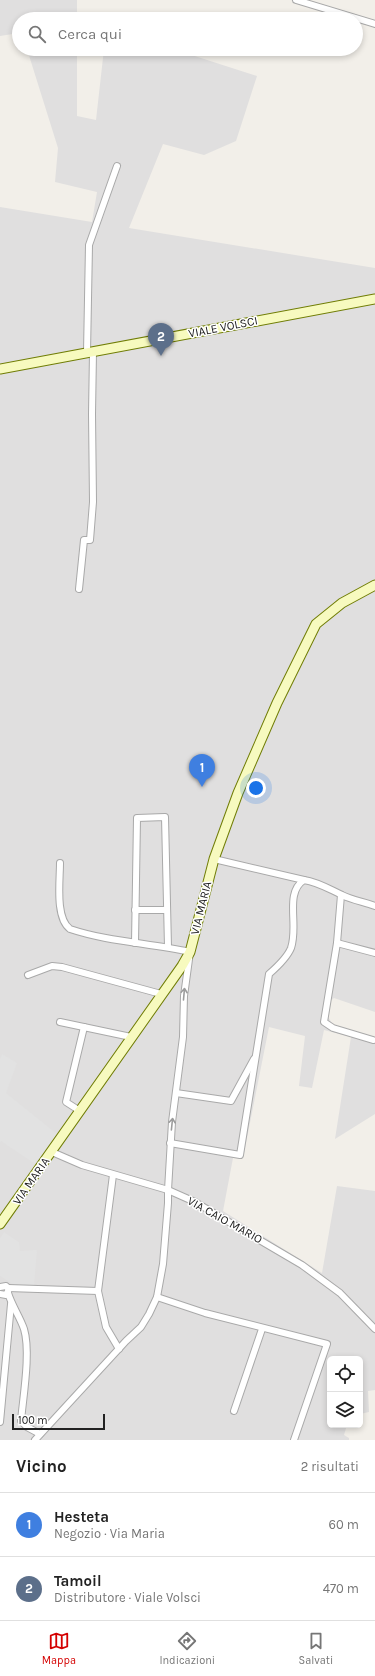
<!DOCTYPE html>
<html lang="it">
<meta charset="utf-8">
<style>
:root{--surface:#fff;--page:#f6f6f6;--text:#222;--muted:#767676;--line:#e0e0e0;--accent:#d40000}
body{margin:0;font-family:Karla,sans-serif;background:var(--page);color:var(--text)}
.controls{position:absolute;right:12px;bottom:12px;display:grid;overflow:hidden;border-radius:6px;box-shadow:0 2px 6px #0003}
.controls button{width:36px;height:36px;display:grid;place-items:center;padding:0;border:0;border-bottom:1px solid var(--line);background:var(--surface);color:var(--text);font:20px sans-serif}
.scale{position:absolute;left:12px;bottom:10px;width:93px;box-sizing:border-box;padding-left:4px;border:2px solid #222;border-top:0;font-size:11px;line-height:14px;white-space:nowrap;color:#222;-webkit-text-stroke:3px #fff;paint-order:stroke}
.you{position:absolute;left:256px;top:788px;width:14px;height:14px;margin:-10px;border:3px solid #fff;border-radius:50%;background:#1a73e8;box-shadow:0 0 0 6px #1a73e833}
.badge{display:grid;place-items:center;width:26px;height:26px;border-radius:50%;background:var(--accent);color:#fff;font-size:13px;font-weight:700}
.pin{position:absolute;translate:-50% -33px;filter:drop-shadow(0 1px 2px #0008)}
.pin::after{content:'';position:absolute;top:21px;width:14px;height:12px;background:inherit;clip-path:polygon(0 0,100% 0,50% 100%)}
.list{margin:0;padding:0;list-style:none}
h2{display:flex;justify-content:space-between;align-items:center;height:52px;margin:0;padding:0 16px;font-size:17px}
h2 small{font-size:13px;font-weight:400;color:var(--muted)}
.list li{display:grid;grid-template-columns:26px 1fr auto;gap:12px;align-items:center;box-sizing:border-box;height:64px;padding:0 16px;border-top:1px solid var(--line)}
.list b{display:block;font-size:15px;white-space:nowrap}
.list p{margin:0;font-size:13px;white-space:nowrap;color:var(--muted)}
.list em{font-size:13px;font-style:normal;color:var(--muted)}
.icon{flex:none;width:22px;height:22px;fill:none;stroke:currentColor;stroke-width:2;stroke-linecap:round;stroke-linejoin:round}
.map{position:relative;flex:none;width:375px;height:1440px;overflow:hidden}
.search{position:absolute;background:var(--surface);box-shadow:0 2px 6px #0003;left:12px;right:12px;top:12px;height:44px;display:flex;align-items:center;gap:10px;box-sizing:border-box;padding:0 14px;border-radius:22px;color:var(--muted);font-size:15px}
.sheet{height:180px;background:var(--surface)}
nav{display:flex;justify-content:space-around;align-items:center;box-sizing:border-box;height:56px;border-top:1px solid var(--line);background:var(--surface);font-size:11px;color:var(--muted)}
nav a{display:grid;justify-items:center;gap:2px}
nav .on{color:var(--accent)}
.map>svg:first-child{display:block}
.residential{fill:#e0dfdf}
.parking{fill:#e2e2e2}
.lines{fill:none;stroke-linecap:round;stroke-linejoin:round}
.street-casing{stroke:#a9a9a9;stroke-width:8}
.secondary-casing{stroke:#707d05;stroke-width:11}
.street{stroke:#fff;stroke-width:6}
.secondary{stroke:#f7fabf;stroke-width:9}
.oneway{stroke:#9c9c9c}
.labels{text-anchor:middle;dominant-baseline:central;stroke-width:3;stroke-linejoin:round;paint-order:stroke}
.street-label{font-size:12px;fill:#222;stroke:#fff}
</style>
<div class="map">
<svg width="375" height="1440" viewBox="0 0 375 1440">
<rect width="100%" height="100%" fill="#f2efe9"/>
<g class="residential">
<path d="M0 0H77V19H19V33L0 36Z"/>
<path d="M27 49H77V116L96 120 104 49H173L257 76 236 141 204 155 163 144 129 228 375 268V1012L334 998 330 1001 327 1015 333 1025 375 1039V1114L335 1139 351 1037 324 1030 312 1088 299 1086 305 1036 269 1027 243 1158H233L223 1211 322 1273 337 1186 375 1191V1390L368 1391 369 1412 360 1414V1359H330V1425H347L344 1435 349 1438V1440H0V207L92 222 97 192 55 182 58 148Z"/>
</g>
<g class="parking">
<path d="M2 1054 17 1063 6 1093 57 1134 35 1164 1 1141 0 1142V1059Z"/>
<path d="M4 1232 19 1242 20 1251 37 1250 34 1286 14 1285 0 1276V1238Z"/>
</g>
<g class="lines">
<defs>
<g id="street">
<path d="M296 0 375 24"/>
<path d="M87 353 89 245 117 166"/>
<path d="M79 589 84 540H90L93 502 92 414 93 352"/>
<path d="M214 859 304 880"/>
<path d="M341 895 337 943 324 1022 333 1028 373 1040"/>
<path d="M135 910H166"/>
<path d="M135 943 137 818 165 817 168 947"/>
<path d="M337 943 375 953"/>
<path d="M28 975 52 966 62 967 161 994"/>
<path d="M60 1022 131 1037"/>
<path d="M176 1093 231 1101 254 1059"/>
<path d="M80 1111 66 1102 84 1027"/>
<path d="M170 1143 240 1155 269 974C277 967 287 958 291 948 299 925 284 893 304 880 318 882 329 889 342 895 352 900 364 902 375 906"/>
<path d="M52 1152 82 1165 168 1190 195 1202 302 1265 340 1293 375 1329"/>
<path d="M113 1175 98 1291 106 1327 119 1349"/>
<path d="M0 1287 6 1286 9 1289 6 1295 0 1294"/>
<path d="M8 1288 98 1291"/>
<path d="M8 1293C12 1306 20 1317 24 1329 31 1352 23 1397 21 1421L27 1427 40 1434"/>
<path d="M157 1297 205 1313 327 1344 294 1440"/>
<path d="M234 1411 262 1329"/>
<path d="M0 1422 11 1304"/>
<path d="M35 1440 126 1341 141 1327 149 1314 157 1297 163 1264 168 1203V1190L172 1122 183 1037 184 996 190 952C150 943 109 942 70 929 55 918 60 881 60 863"/>
</g>
<g id="secondary">
<path d="M0 369 375 299"/>
<path d="M0 1224 182 966 190 952 214 859 238 793 277 703 316 624 342 603 375 585"/>
</g>
</defs>
<use href="#street" class="street-casing"/>
<use href="#secondary" class="secondary-casing"/>
<use href="#street" class="street"/>
<use href="#secondary" class="secondary"/>
</g>
<defs><path id="oneway-shaft" d="M-6 0H5M1.5-3L5.5 0L1.5 3" fill="none" stroke-width="1.6" stroke-linecap="round" stroke-linejoin="round"/></defs>
<g class="oneway">
<use href="#oneway-shaft" transform="translate(184 994) rotate(-85)"/>
<use href="#oneway-shaft" transform="translate(172 1124) rotate(-84)"/>
</g>
<g class="labels">
<g class="street-label">
<text transform="translate(223 327) rotate(-11)">VIALE VOLSCI</text>
<text transform="translate(201 908) rotate(-76)">VIA MARIA</text>
<text transform="translate(31 1181) rotate(-55)">VIA MARIA</text>
<text transform="translate(225 1220) rotate(29)">VIA CAIO MARIO</text>
</g>
</g>
</svg>
<div class="controls">
<button><svg class="icon" aria-label="locate" viewBox="0 0 24 24"><circle cx="12" cy="12" r="6"/><path d="M12 2v4M12 18v4M2 12h4M18 12h4"/></svg></button>
<button><svg class="icon" aria-label="layers" viewBox="0 0 24 24"><path d="M12 4l9 5-9 5-9-5zM3 14l9 5 9-5"/></svg></button>
</div>
<div class="scale">100 m</div>
<div class="you"></div>
<div class="pin badge" style="left:202px;top:787px;background:#3f7fe0">1</div>
<div class="pin badge" style="left:161px;top:356px;background:#5c6f8a">2</div>
<div class="search"><svg class="icon" aria-label="search" viewBox="0 0 24 24"><circle cx="10" cy="10" r="6"/><path d="M15 15l6 6"/></svg>Cerca qui</div>
</div>
<section class="sheet">
<h2>Vicino<small>2 risultati</small></h2>
<ul class="list">
<li><span class="badge" style="background:#3f7fe0">1</span><div><b>Hesteta</b><p>Negozio · Via Maria</p></div><em>60 m</em></li>
<li><span class="badge" style="background:#5c6f8a">2</span><div><b>Tamoil</b><p>Distributore · Viale Volsci</p></div><em>470 m</em></li>
</ul>
</section>
<nav>
<a class="on"><svg class="icon" aria-label="map" viewBox="0 0 24 24"><path d="M3 6l6-2 6 2 6-2v14l-6 2-6-2-6 2zM9 4v14M15 6v14"/></svg>Mappa</a>
<a><svg class="icon" aria-label="directions" viewBox="0 0 24 24"><path d="M12 3l9 9-9 9-9-9zM9 14v-3h6M13 9l2 2-2 2"/></svg>Indicazioni</a>
<a><svg class="icon" aria-label="saved" viewBox="0 0 24 24"><path d="M7 4h10v16l-5-4-5 4z"/></svg>Salvati</a>
</nav>
